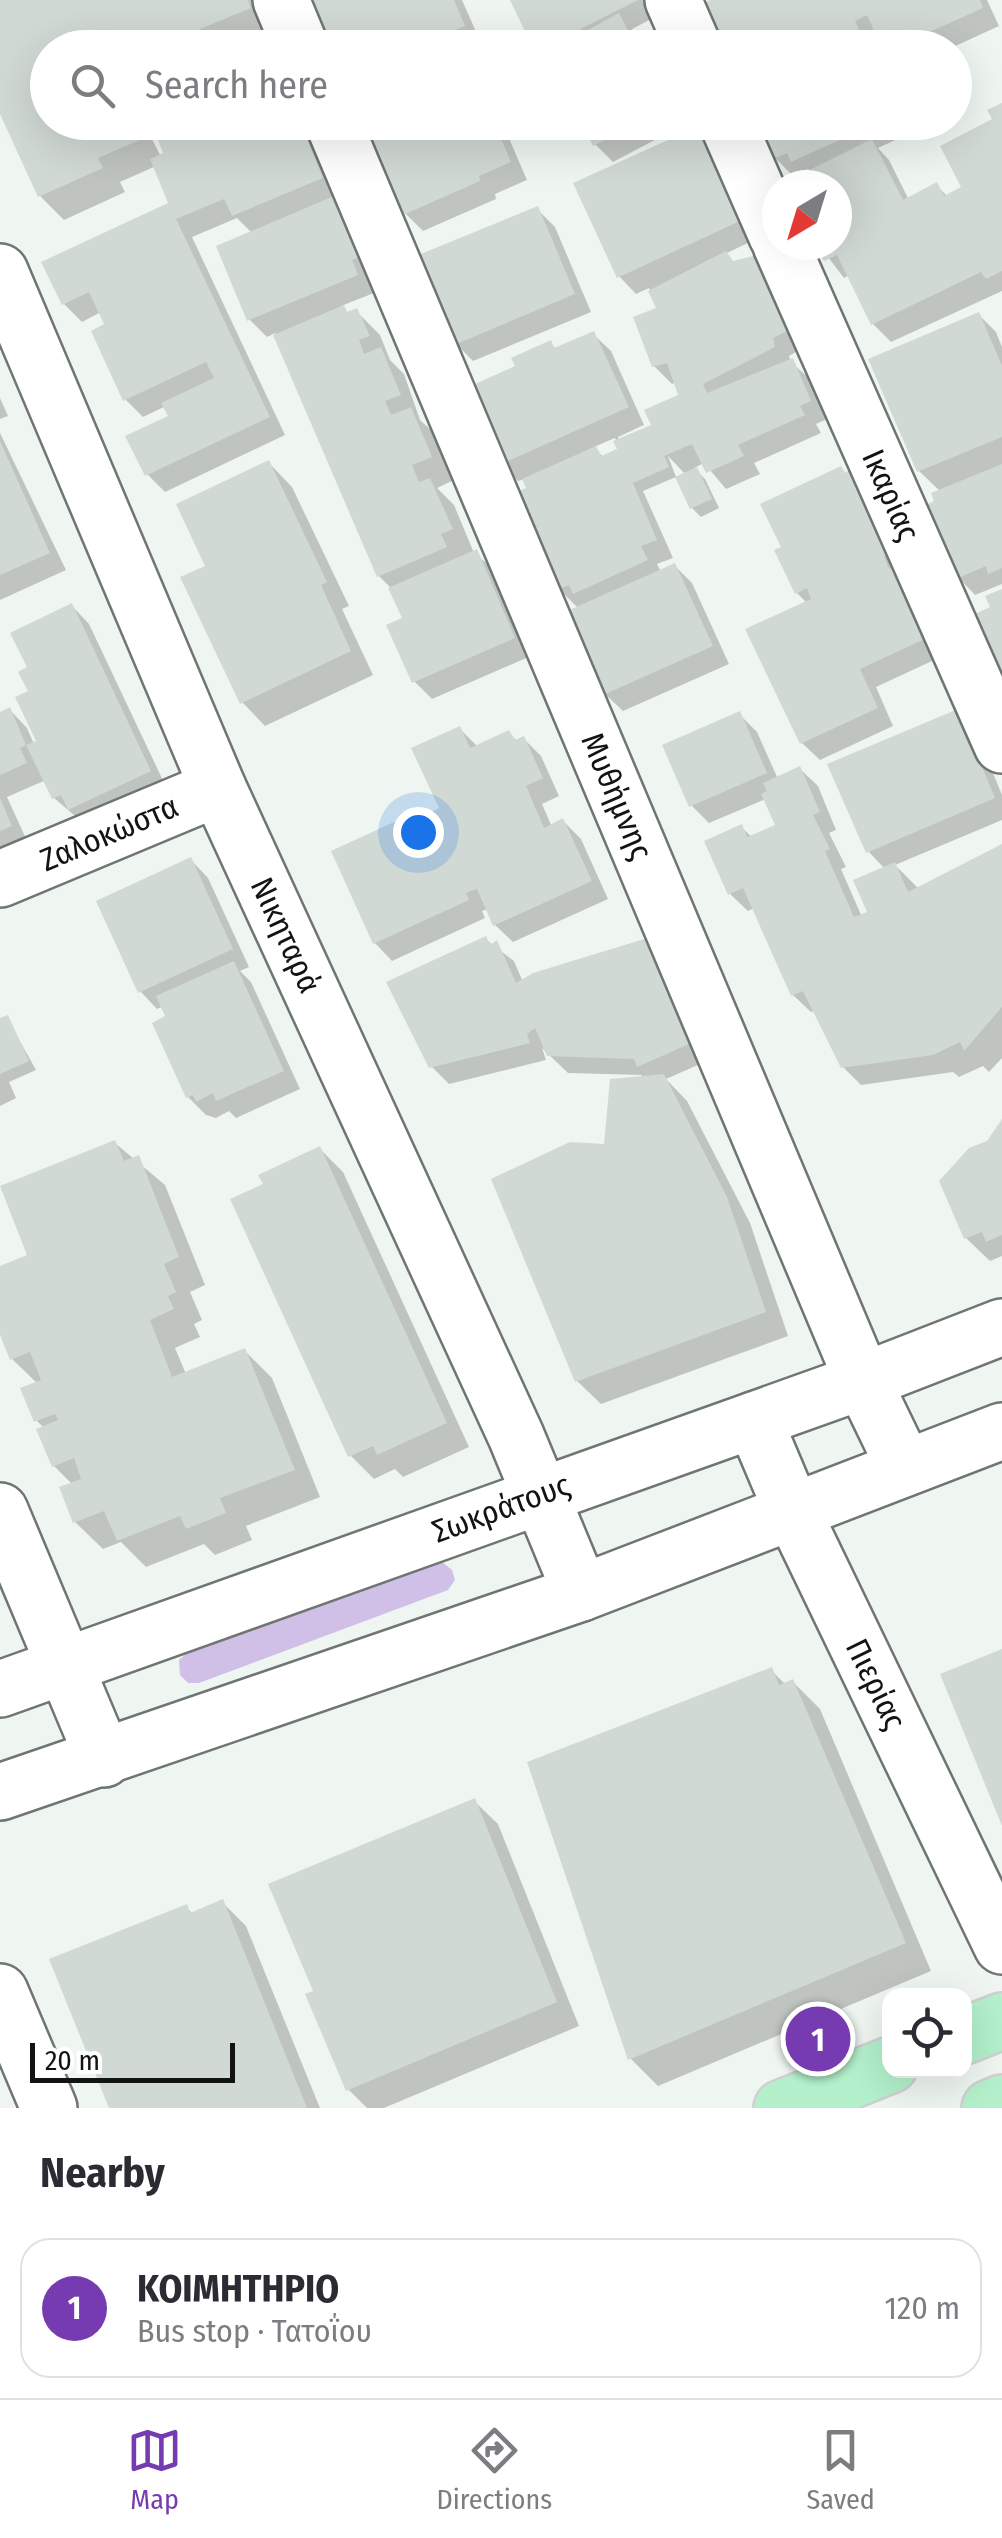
<!DOCTYPE html>
<meta charset="utf-8">
<style>
:root{--surface:#fff;--page:#f7f7f7;--text:#2b2b33;--muted:#7c7c81;--line:#e1e1e2;--accent:#773bb1}
body{margin:0;font-family:"Fira Sans Condensed",sans-serif;background:var(--page);color:var(--text)}
.controls{position:absolute;right:30px;bottom:30px;display:grid;overflow:hidden;border-radius:20px;box-shadow:0 10px 40px #0002}
.controls button{width:90px;height:90px;display:grid;place-items:center;padding:0;border:0;border-bottom:2px solid var(--line);background:var(--surface);color:var(--text);font:50px sans-serif}
.compass{position:absolute;left:762px;top:170px;width:90px;height:90px;border-radius:50%;background:var(--surface);box-shadow:0 10px 40px #0002;rotate:218deg}
.scale{position:absolute;left:30px;bottom:25px;width:205px;box-sizing:border-box;padding-left:10px;border:5px solid #111412;border-top:0;font-size:28px;line-height:35px;white-space:nowrap;color:#111412;-webkit-text-stroke:8px #fff;paint-order:stroke}
.you{position:absolute;left:418px;top:832px;width:35px;height:35px;margin:-25px;border:8px solid #fff;border-radius:50%;background:#1a73e8;box-shadow:0 0 0 15px #1a73e833}
.badge{display:grid;place-items:center;width:65px;height:65px;border-radius:50%;background:var(--accent);color:#fff;font-size:32px;font-weight:700}
.pin{position:absolute;translate:-50% -50%;border:5px solid #fff;box-shadow:0 2px 10px #0006}
.list{margin:0;padding:0;list-style:none}
h2{display:flex;justify-content:space-between;align-items:center;height:130px;margin:0;padding:0 40px;font-size:42px}
h2 small{font-size:32px;font-weight:400;color:var(--muted)}
.list li{display:grid;grid-template-columns:65px 1fr auto;gap:30px;align-items:center;box-sizing:border-box;height:140px;margin:0 20px 20px;padding:0 20px;border:2px solid var(--line);border-radius:30px}
.list b{display:block;font-size:38px;white-space:nowrap}
.list p{margin:0;font-size:32px;white-space:nowrap;color:var(--muted)}
.list em{font-size:32px;font-style:normal;color:var(--muted)}
.icon{flex:none;width:55px;height:55px;fill:none;stroke:currentColor;stroke-width:2;stroke-linecap:round;stroke-linejoin:round}
.map{position:relative;flex:none;width:1002px;height:2108px;overflow:hidden}
.search{position:absolute;background:var(--surface);box-shadow:0 10px 40px #0002;left:30px;right:30px;top:30px;height:110px;display:flex;align-items:center;gap:25px;box-sizing:border-box;padding:0 35px;border-radius:55px;color:var(--muted);font-size:38px}
.sheet{height:290px;background:var(--surface)}
nav{display:flex;justify-content:space-around;align-items:center;box-sizing:border-box;height:140px;border-top:2px solid var(--line);background:var(--surface);font-size:28px;color:var(--muted)}
nav a{display:grid;justify-items:center;gap:5px}
nav .on{color:var(--accent)}
.map>svg:first-child{display:block}
.green{fill:#d0c0e7}
.shadow{fill:#0003;fill-rule:evenodd}
.building{fill:#d1d9d4}
.lines{fill:none;stroke-linecap:round;stroke-linejoin:round}
.street-casing{stroke:#6f7671;stroke-width:60}
.primary-casing{stroke:#cfd0d0;stroke-width:60}
.street{stroke:#fff;stroke-width:55}
.primary{stroke:#b3f0cb;stroke-width:55}
.labels{text-anchor:middle;dominant-baseline:central;stroke-width:10;stroke-linejoin:round;paint-order:stroke}
.street-label{font-size:32px;fill:#111412;stroke:#fff}
</style>
<div class="map">
<svg width="1002" height="2108" viewBox="0 0 1002 2108">
<rect width="100%" height="100%" fill="#eff6f1"/>
<path class="green" d="M441 1561 452 1570 455 1580 448 1590 199 1683H188L180 1675 179 1660 187 1653Z"/>
<g class="shadow">
<path d="M0 0H259L273 32 235 48H48V122H308L339 196 334 198 352 216 375 275 368 278 374 293 341 306 349 314 356 311 380 335 390 360 404 374 420 420 434 433 454 480 437 488 454 505 474 553 494 569 531 656 432 699 414 681 405 620 391 588 379 576 275 333 267 337 249 319 252 233 237 218 192 237 285 435 165 492 147 474 172 417 166 406 143 417 125 399 101 312 82 322 64 304 172 204 156 166 120 182 125 192 64 220 40 196 0 107ZM157 132 166 154 161 157 150 135Z"/>
<path d="M306 0H462L481 43 472 48H327Z"/>
<path d="M512 0H652L659 15 632 29 643 48H536Z"/>
<path d="M713 0H987L999 26 951 48H885L879 35 871 38 875 48H724Z"/>
<path d="M1002 105V291L891 342 873 324 849 275 844 278 819 245H837V185H789L810 172 808 169 792 175 774 157 759 122H898L904 136 878 148 889 160 909 200 937 186 948 197 964 188Z"/>
<path d="M365 122H502L527 180 495 194 496 199 423 231 405 213Z"/>
<path d="M584 122H689L613 162 595 144Z"/>
<path d="M698 129 758 238 725 254 735 263 756 257 803 348 789 356 791 362 810 379 827 419 816 424 821 433 754 463 760 474 726 489 704 463 694 468 705 479 719 508 701 517 692 508 686 475 668 456 676 477 643 491 673 558 657 564 661 572 675 566 692 583 729 664 623 711 605 694 579 609 559 589 525 479 518 481 501 464 518 367 550 343 557 350 593 334 611 351 644 425 618 437 619 441 650 428 681 396 676 382 672 384 654 366 659 310 649 288 636 294 619 276ZM615 438 625 460 604 458 594 447Z"/>
<path d="M537 209 555 227 591 312 473 361 456 344Z"/>
<path d="M978 314 996 332 1002 347V584L975 595 958 577 937 503 941 492 919 471Z"/>
<path d="M0 398 8 416 0 419Z"/>
<path d="M0 433 66 570 0 600Z"/>
<path d="M269 463 292 487 349 606 342 609 373 675 265 726 242 702 208 567Z"/>
<path d="M840 469 945 655 876 687 893 726 820 760 802 743 807 603 797 593 784 549Z"/>
<path d="M72 606 89 624 167 789 88 827 54 798 46 780 7 797 28 843 0 856V714L10 710 27 728 34 744 40 742 31 669Z"/>
<path d="M739 714 757 732 778 779 800 769 818 786 836 830 829 833 846 867 841 869 862 917 867 915 885 869 868 851 975 729 1002 795V820L895 865 919 889 1002 847V1058L989 1072 983 1066 959 1077 953 1072 861 1085 843 1067 815 1011 811 1012 793 995 754 908 748 911 730 894 741 827 752 837 778 826 766 799 709 823 692 806Z"/>
<path d="M460 729 478 747 509 733 518 742 524 739 541 756 559 796 542 804 552 827 563 821 581 839 608 899 513 942 495 925 488 909 482 911 485 918 392 961 375 943 425 818 443 809Z"/>
<path d="M191 860 208 878 249 967 240 971 251 982 300 1089 236 1118 229 1111 216 1118 206 1115 188 1097 164 1006 157 1009 140 991Z"/>
<path d="M485 939 514 961 523 982 653 939 714 1058 666 1079 687 1101 750 1223 788 1336 601 1404 577 1381 606 1147 642 1075 568 1073 542 1048 546 1060 449 1084 431 1066Z"/>
<path d="M7 1018 36 1070 9 1082 16 1098 0 1106V1021Z"/>
<path d="M1002 1122V1256L990 1261 966 1238 989 1143Z"/>
<path d="M115 1143 165 1185 205 1285 190 1292 202 1320 194 1324 200 1337 175 1348 186 1374 245 1351 272 1378 320 1497 246 1526 252 1540 215 1555 204 1544 146 1567 121 1542 103 1549 75 1522 73 1485 54 1466 44 1428 36 1420 38 1384 12 1359 0 1328V1269L31 1257Z"/>
<path d="M320 1149 343 1172 469 1447 403 1477 395 1469 374 1479 350 1455 266 1185Z"/>
<path d="M771 1670 786 1685 793 1682 820 1709 931 1971 658 2086 631 2059 530 1764Z"/>
<path d="M474 1801 498 1824 579 2026 384 2108H367L348 2089 316 1992Z"/>
<path d="M222 1902 246 1926 320 2108H112L186 1907 193 1914Z"/>
</g>
<g class="building">
<path d="M0 0H248L251 8 200 29 208 48H48V122H134L142 139 98 158 103 168 38 197 0 114Z"/>
<path d="M303 0H454L465 26 415 48H324Z"/>
<path d="M510 0H638L543 48H533Z"/>
<path d="M710 0H980L983 8 894 48H882L867 15 855 21 867 48H721L701 4Z"/>
<path d="M619 13 637 48H574L570 40Z"/>
<path d="M1002 103V271L986 279 981 272 871 325 837 255 824 261 816 245H837V185L785 182 872 139 903 200 937 182 944 196 961 187 940 146 992 119 987 110Z"/>
<path d="M151 122H300L323 178 232 216 224 199 176 219 270 417 145 476 125 436 168 416 161 403 214 378 206 362 123 401 91 331 104 324 89 292 62 305 41 262 168 203 150 159 163 153Z"/>
<path d="M363 122H494L511 162 479 176 480 181 403 215Z"/>
<path d="M581 122H639L593 146Z"/>
<path d="M756 122H879L791 162 787 153 772 159Z"/>
<path d="M699 126 742 220 617 278 573 183Z"/>
<path d="M334 196 359 257 352 260 358 275 247 321 216 246Z"/>
<path d="M538 206 575 294 454 345 416 256Z"/>
<path d="M726 251 733 261 757 255 787 331 773 338 775 347 703 384 707 393 793 358 811 401 800 406 805 415 738 445 744 456 706 473 692 444 664 456 669 467 633 483 657 540 641 546 648 560 573 594 569 585 557 590 514 493 526 488 522 479 596 446 601 456 617 449 613 441 651 425 644 410 678 395 667 363 652 367 633 317 656 308 648 291Z"/>
<path d="M344 305 347 312 357 308 370 336 359 340 364 354 381 347 401 395 385 401 391 415 411 407 432 457 412 465 419 482 430 478 453 529 441 534 447 547 377 577 273 335Z"/>
<path d="M979 312 1002 366V437L917 472 868 359Z"/>
<path d="M594 331 629 407 499 465 464 389 515 366 511 358 551 340 554 348Z"/>
<path d="M0 441 50 553 0 575Z"/>
<path d="M269 460 327 582 321 585 351 651 240 704 180 577 205 566 176 504Z"/>
<path d="M1002 464V568L988 574 986 566 956 579 926 505 934 501 931 493Z"/>
<path d="M841 466 845 473 851 469 891 552 884 556 889 569 895 566 929 637 860 669 878 708 800 744 745 629 811 599 807 588 795 594 774 550 781 547 760 504Z"/>
<path d="M697 467 712 499 690 509 675 477Z"/>
<path d="M477 549 515 638 412 683 386 625 402 618 388 588Z"/>
<path d="M675 563 713 646 603 695 565 612Z"/>
<path d="M1002 589V680L973 615 990 607 985 596Z"/>
<path d="M72 603 151 771 68 810 61 795 52 799 26 745 36 741 15 697 28 691 18 672 27 667 10 633Z"/>
<path d="M10 707 26 745 20 748 27 763 0 775V712Z"/>
<path d="M958 709 995 798 866 853 827 764Z"/>
<path d="M740 711 767 773 689 807 662 745Z"/>
<path d="M460 726 470 748 509 730 515 740 524 736 543 778 526 786 544 828 563 818 592 881 493 926 477 889 466 893 469 900 373 944 331 851 420 810 423 816 439 808 411 748Z"/>
<path d="M800 766 820 812 813 815 830 849 825 851 854 917 867 912 853 880 895 862 908 892 1002 844V1007L964 1051 960 1042 933 1055 841 1068 803 991 791 996 743 888 728 895 704 841 742 824 747 837 775 825 761 794 767 791 763 783Z"/>
<path d="M0 798 12 826 0 831Z"/>
<path d="M191 857 233 949 138 993 96 901Z"/>
<path d="M486 936 490 945 497 940 516 983 533 973 654 936 698 1040 637 1067 634 1059 547 1056 535 1028 527 1034 530 1043 429 1068 386 982Z"/>
<path d="M234 961 284 1071 216 1101 213 1093 196 1102 193 1095 186 1098 152 1023 165 1016 156 996Z"/>
<path d="M8 1015 29 1061 0 1074V1018Z"/>
<path d="M664 1074 727 1197 766 1312 575 1382 491 1179 570 1142 604 1144 610 1079Z"/>
<path d="M1002 1119V1235L986 1242 982 1232 964 1239 939 1181 969 1148 987 1141Z"/>
<path d="M115 1140 124 1161 139 1155 179 1257 164 1264 176 1292 168 1296 174 1309 150 1320 172 1377 245 1348 295 1470 220 1498 226 1513 186 1529 180 1516 117 1541 104 1511 73 1523 59 1487 81 1479 74 1458 52 1467 36 1429 58 1420 55 1414 34 1422 20 1388 41 1380 30 1352 10 1360 0 1335V1266L27 1255 0 1186Z"/>
<path d="M320 1146 447 1423 377 1455 373 1446 348 1457 230 1199 263 1184 258 1175Z"/>
<path d="M1002 1649V1826L940 1674Z"/>
<path d="M772 1667 779 1685 793 1679 906 1943 628 2060 527 1762Z"/>
<path d="M475 1798 557 2002 346 2091 305 1994 313 1991 268 1884Z"/>
<path d="M223 1899 307 2108H109L49 1959 187 1904 190 1913Z"/>
</g>
<g class="lines">
<defs>
<g id="street">
<path d="M281 0 301 48"/>
<path d="M673 0 694 48"/>
<path d="M333 122 863 1381 905 1468"/>
<path d="M727 122 777 236"/>
<path d="M781 245 1002 745"/>
<path d="M0 272 218 788 516 1436 581 1593"/>
<path d="M0 879 218 788"/>
<path d="M754 1420 792 1510 1002 1946"/>
<path d="M0 1511 104 1759"/>
<path d="M0 1689 863 1381 1002 1327"/>
<path d="M0 1792 581 1593 1002 1431"/>
<path d="M0 1992 49 2108"/>
</g>
<g id="primary">
<path d="M964 2036 1002 2021"/>
<path d="M782 2108 890 2065"/>
<path d="M990 2108 1002 2103"/>
</g>
</defs>
<use href="#street" class="street-casing"/>
<use href="#primary" class="primary-casing"/>
<use href="#street" class="street"/>
<use href="#primary" class="primary"/>
</g>
<g class="labels">
<g class="street-label">
<text transform="translate(891 495) rotate(66)">Ικαρίας</text>
<text transform="translate(617 796) rotate(67)">Μυθήμνης</text>
<text transform="translate(109 833) rotate(-23)">Ζαλοκώστα</text>
<text transform="translate(286 935) rotate(65)">Νικηταρά</text>
<text transform="translate(501 1508) rotate(-20)">Σωκράτους</text>
<text transform="translate(876 1684) rotate(64)">Πιερίας</text>
</g>
</g>
</svg>
<div class="controls">
<button><svg class="icon" aria-label="locate" viewBox="0 0 24 24"><circle cx="12" cy="12" r="6"/><path d="M12 2v4M12 18v4M2 12h4M18 12h4"/></svg></button>
</div>
<svg class="compass" viewBox="-18 -18 36 36"><path d="M0-13l5 13h-10z" fill="#e53935"/><path d="M0 13l5-13h-10z" fill="#7c7c81"/></svg>
<div class="scale">20 m</div>
<div class="you"></div>
<div class="pin badge" style="left:818px;top:2039px">1</div>
<div class="search"><svg class="icon" aria-label="search" viewBox="0 0 24 24"><circle cx="10" cy="10" r="6"/><path d="M15 15l6 6"/></svg>Search here</div>
</div>
<section class="sheet">
<h2>Nearby<small></small></h2>
<ul class="list">
<li><span class="badge">1</span><div><b>ΚΟΙΜΗΤΗΡΙΟ</b><p>Bus stop · Τατοΐου</p></div><em>120 m</em></li>
</ul>
</section>
<nav>
<a class="on"><svg class="icon" aria-label="map" viewBox="0 0 24 24"><path d="M3 6l6-2 6 2 6-2v14l-6 2-6-2-6 2zM9 4v14M15 6v14"/></svg>Map</a>
<a><svg class="icon" aria-label="directions" viewBox="0 0 24 24"><path d="M12 3l9 9-9 9-9-9zM9 14v-3h6M13 9l2 2-2 2"/></svg>Directions</a>
<a><svg class="icon" aria-label="saved" viewBox="0 0 24 24"><path d="M7 4h10v16l-5-4-5 4z"/></svg>Saved</a>
</nav>
